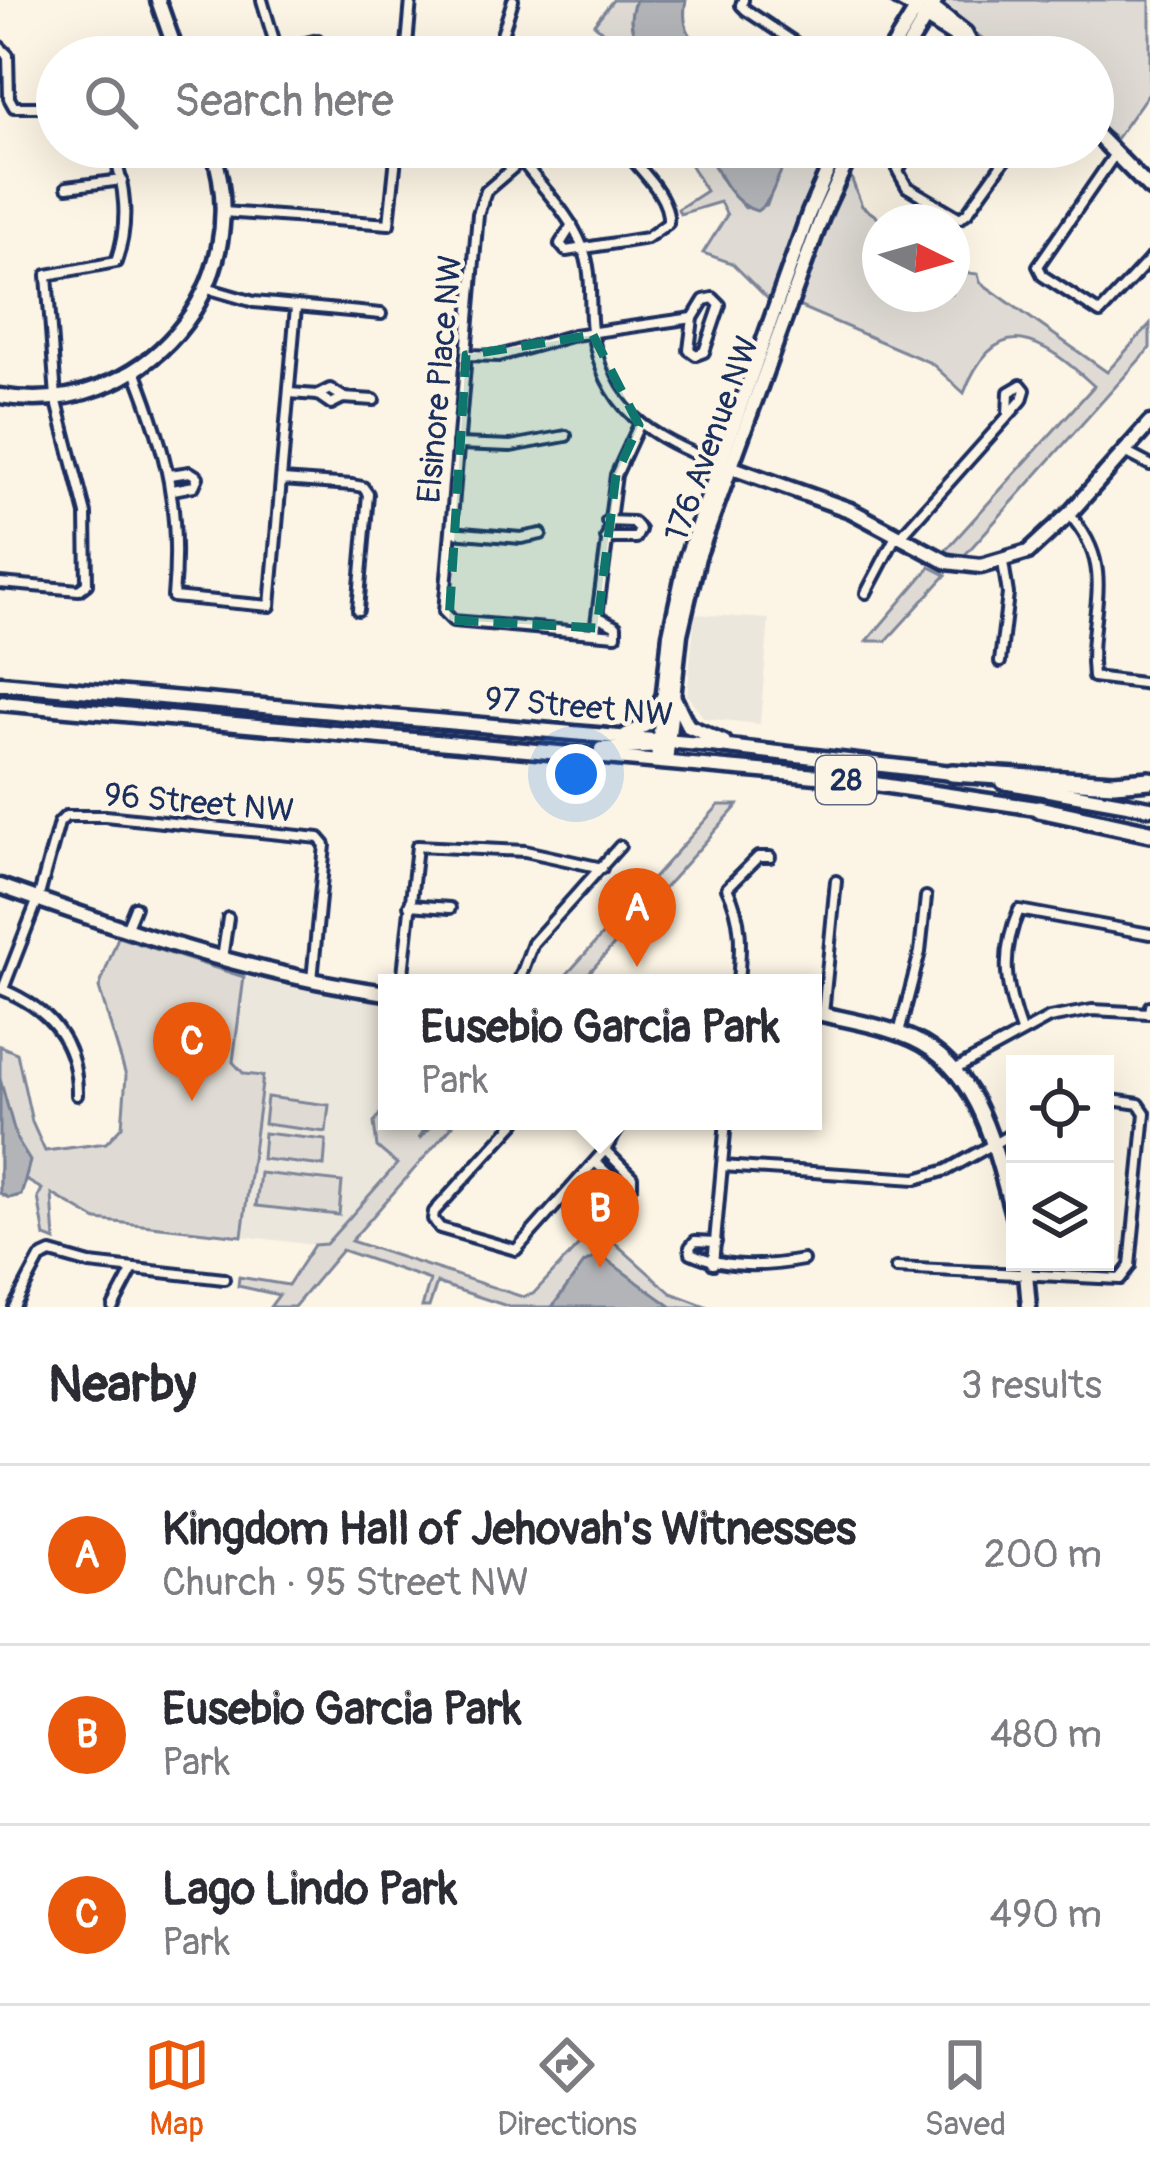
<!DOCTYPE html>
<meta charset="utf-8">
<style>
:root{--surface:#fff;--page:#f2f2f3;--text:#2b2b33;--muted:#7c7c81;--line:#e1e1e2;--accent:#ea580c}
body{margin:0;font-family:Pangolin,sans-serif;background:var(--page);color:var(--text)}
.controls{position:absolute;right:36px;bottom:36px;display:grid;overflow:hidden;border-radius:0px;box-shadow:0 12px 48px #0002}
.controls button{width:108px;height:108px;display:grid;place-items:center;padding:0;border:0;border-bottom:3px solid var(--line);background:var(--surface);color:var(--text);font:60px sans-serif}
.compass{position:absolute;left:862px;top:204px;width:108px;height:108px;border-radius:50%;background:var(--surface);box-shadow:0 12px 48px #0002;rotate:95deg}
.you{position:absolute;left:576px;top:774px;width:42px;height:42px;margin:-30px;border:9px solid #fff;border-radius:50%;background:#1a73e8;box-shadow:0 0 0 18px #1a73e833}
.badge{display:grid;place-items:center;width:78px;height:78px;border-radius:50%;background:var(--accent);color:#fff;font-size:39px;font-weight:700}
.pin{position:absolute;translate:-50% -99px;filter:drop-shadow(0 3px 6px #0008)}
.pin::after{content:'';position:absolute;top:63px;width:42px;height:36px;background:inherit;clip-path:polygon(0 0,100% 0,50% 100%)}
.popup{position:absolute;left:378px;top:974px;width:444px;height:156px;box-sizing:border-box;display:grid;place-content:center;border-radius:0px;background:var(--surface);filter:drop-shadow(0 3px 9px #0005);font-size:39px;white-space:nowrap;color:var(--muted)}
.popup b{font-size:45px;color:var(--text)}
.popup::after{content:'';position:absolute;left:50%;top:100%;margin-left:-24px;border:24px solid transparent;border-top-color:var(--surface)}
.list{margin:0;padding:0;list-style:none}
h2{display:flex;justify-content:space-between;align-items:center;height:156px;margin:0;padding:0 48px;font-size:51px}
h2 small{font-size:39px;font-weight:400;color:var(--muted)}
.list li{display:grid;grid-template-columns:78px 1fr auto;gap:36px;align-items:center;box-sizing:border-box;height:180px;padding:0 48px;border-top:3px solid var(--line)}
.list b{display:block;font-size:45px;white-space:nowrap}
.list p{margin:0;font-size:39px;white-space:nowrap;color:var(--muted)}
.list em{font-size:39px;font-style:normal;color:var(--muted)}
.icon{flex:none;width:66px;height:66px;fill:none;stroke:currentColor;stroke-width:2;stroke-linecap:round;stroke-linejoin:round}
.map{position:relative;flex:none;width:1150px;height:1307px;overflow:hidden}
.search{position:absolute;background:var(--surface);box-shadow:0 12px 48px #0002;left:36px;right:36px;top:36px;height:132px;display:flex;align-items:center;gap:30px;box-sizing:border-box;padding:0 42px;border-radius:66px;color:var(--muted);font-size:45px}
.sheet{height:696px;background:var(--surface)}
nav{display:flex;justify-content:space-around;align-items:center;box-sizing:border-box;height:168px;border-top:3px solid var(--line);background:var(--surface);font-size:33px;color:var(--muted)}
nav a{display:grid;justify-items:center;gap:6px}
nav .on{color:var(--accent)}
.map>svg:first-child{display:block}
.built{fill:#ece7dc}
.green{fill:#dfdbd4;stroke:#7d8599;stroke-width:3}
.water{fill:#b2b4b8;stroke:#767f94;stroke-width:3}
.lines{fill:none;stroke-linecap:round;stroke-linejoin:round}
.street-casing{stroke:#1b2f5e;stroke-width:16}
.secondary-casing{stroke:#1b2f5e;stroke-width:21}
.primary-casing{stroke:#1b2f5e;stroke-width:21}
.highway-casing{stroke:#1b2f5e;stroke-width:24}
.street{stroke:#fcf5e5;stroke-width:8}
.secondary{stroke:#fcf5e5;stroke-width:12}
.primary{stroke:#fcf5e5;stroke-width:12}
.highway{stroke:#fcf5e5;stroke-width:15}
.marked{fill:#0f766e;fill-opacity:0.2;stroke:#0f766e;stroke-width:9;stroke-dasharray:24 15;stroke-linejoin:round}
.labels{text-anchor:middle;dominant-baseline:central;stroke-width:9;stroke-linejoin:round;paint-order:stroke}
.shield{fill:#fcf5e5;stroke:#5e6a86;stroke-width:3}
.shield-label{font-size:30px;font-weight:bold;fill:#1b2f5e}
.street-label{font-size:33px;fill:#1b2f5e;stroke:#fcf5e5}
</style>
<div class="map">
<svg width="1150" height="1307" viewBox="0 0 1150 1307">
<rect width="100%" height="100%" fill="#fcf5e5"/>
<filter id="ink" filterUnits="userSpaceOnUse"><feTurbulence type="fractalNoise" baseFrequency=".00833" numOctaves="2"/><feDisplacementMap in="SourceGraphic" scale="24" xChannelSelector="R" yChannelSelector="G"/><feConvolveMatrix kernelMatrix="1 2 1 2 8 2 1 2 1" color-interpolation-filters="sRGB"/></filter>
<g filter="url(#ink)">
<g class="built">
<path d="M695 614 769 619 760 724 704 718 687 695Z"/>
<path d="M244 977 387 1001 383 1079 387 1081V1121H457L350 1241 314 1245 242 1236 263 1076 244 1074 233 1062Z"/>
</g>
<g class="green">
<path d="M613 0H636C625 22 634 36 644 57H620L614 41 594 24Z"/>
<path d="M944 0H1150V91L1116 139 1093 122V57H1007L941 7Z"/>
<path d="M680 147H705L719 176 745 208 767 205C783 160 779 147 831 147L793 233 770 301 732 263 703 253 727 215 720 202 680 214 678 209 706 191Z"/>
<path d="M849 172 862 206 884 222H880V294H952V271L978 274 980 282 1107 372 1150 324V348L963 557 945 551 1094 386C1043 339 997 308 964 393L931 363 798 306Z"/>
<path d="M930 567 946 575 886 641H867Z"/>
<path d="M719 805H738L580 983H559Z"/>
<path d="M118 937 244 977 233 1062 244 1074 263 1076 242 1236 97 1220 52 1194 55 1241 45 1237 38 1197 42 1189 26 1180 21 1195 9 1198 0 1193V1046L17 1053 32 1122 45 1151 106 1143 122 1126 126 1076 99 988Z"/>
<path d="M267 1097 329 1105 326 1132 264 1124Z"/>
<path d="M387 1104V1121L427 1124 419 1139 436 1121 453 1125 351 1241 523 1297 533 1294 589 1234 561 1206 567 1200 671 1293 708 1307H510L437 1283 429 1307H422L430 1280 342 1250 294 1307H270L279 1295 238 1286 239 1277 288 1285 314 1245 326 1244 397 1164 377 1147 374 1123Z"/>
<path d="M264 1133 326 1140 324 1166 262 1159Z"/>
<path d="M260 1173 342 1182 339 1215 256 1206Z"/>
</g>
<g class="water">
<path d="M636 0H686C680 31 692 41 717 57H644C635 35 625 23 636 0Z"/>
<path d="M705 147H800C773 168 779 196 757 211 730 204 717 170 705 147Z"/>
<path d="M0 1079 17 1140 30 1161 21 1195 9 1198 0 1193Z"/>
<path d="M600 1255 672 1307H552L584 1263Z"/>
</g>
<g class="lines">
<defs>
<g id="street">
<path d="M262 0 279 57"/>
<path d="M743 0 741 5 746 10 815 56"/>
<path d="M896 0 915 11"/>
<path d="M0 47 8 55 9 98 14 107H57"/>
<path d="M277 50 318 40"/>
<path d="M406 57 411 0"/>
<path d="M495 57 513 0"/>
<path d="M512 147C534 181 567 208 582 246 594 274 588 301 592 330 603 410 650 437 720 464"/>
<path d="M911 147 898 171 907 187 960 218 967 213 1014 147"/>
<path d="M1115 154 1038 266 1043 276 1100 313 1150 259"/>
<path d="M521 161 486 191 478 214 444 612 453 621 616 635V626L599 617"/>
<path d="M67 187 122 180"/>
<path d="M223 212 389 224 397 147"/>
<path d="M572 225 560 244 566 251 647 238 668 223C671 196 638 168 622 147"/>
<path d="M206 288 254 302 381 314"/>
<path d="M713 298 720 305 704 352 696 355 689 350 693 318 704 300Z"/>
<path d="M466 355 499 356 574 335 693 318"/>
<path d="M135 371C167 452 181 510 173 597L270 606 296 307"/>
<path d="M289 393 318 395 330 389 343 397"/>
<path d="M318 395 331 404 343 398 374 400"/>
<path d="M458 444 511 446 566 436"/>
<path d="M1125 452 1150 465"/>
<path d="M170 475 190 472 198 477 194 486 173 490"/>
<path d="M282 480 352 485 363 487 368 494 358 610"/>
<path d="M1069 514C1120 571 1086 611 1093 677L1150 684"/>
<path d="M451 532 521 538 541 534"/>
<path d="M606 538H636L640 530 633 522 607 521"/>
<path d="M0 583 79 590 87 584 86 514 56 398 47 275 116 262C130 223 125 185 112 147"/>
<path d="M866 593 896 536H901L1008 416 1022 400 1025 390 1021 385 1009 392 1008 416"/>
<path d="M595 631 616 475 639 425"/>
<path d="M1000 662 1008 594 1003 562"/>
<path d="M409 905 450 908"/>
<path d="M126 929 135 907"/>
<path d="M222 959 228 918"/>
<path d="M402 983 417 846 525 851 602 868"/>
<path d="M518 983 533 943 620 846"/>
<path d="M738 983C741 947 743 920 727 888L758 857H770"/>
<path d="M1 989C49 1008 78 1042 77 1095"/>
<path d="M3 989 38 899 59 823 66 816H105L319 838 325 845 312 980"/>
<path d="M823 1014 836 881"/>
<path d="M1021 1031C1005 987 1000 954 1019 910L1150 934"/>
<path d="M899 1033 920 952 926 897"/>
<path d="M954 1070 1049 1018 1092 1010 1149 1013 1150 1006"/>
<path d="M517 1121 434 1212 433 1219 440 1228 516 1250 605 1150 623 1121"/>
<path d="M605 1150 632 1177V1184"/>
<path d="M595 1162 618 1183 632 1184"/>
<path d="M722 1166 916 1179 947 1170 1015 1132"/>
<path d="M716 1242 695 1241 690 1247 691 1253C725 1269 766 1267 803 1260"/>
<path d="M713 1264 726 1121"/>
<path d="M896 1268 1120 1279 1130 1266 1145 1113 1139 1104 1105 1099"/>
<path d="M14 1307 40 1258 51 1253 90 1264 224 1279"/>
<path d="M113 1307 133 1269"/>
</g>
<g id="secondary">
<path d="M158 0 178 57"/>
<path d="M915 11 987 57"/>
<path d="M887 57 922 0 965 33 973 48"/>
<path d="M902 57 936 0"/>
<path d="M1093 131 1150 189"/>
<path d="M0 396C143 421 259 285 212 147"/>
<path d="M727 466 850 510 947 562 981 566 1028 552 1069 514 1150 423"/>
<path d="M657 761 670 634 687 556 809 213 838 147"/>
<path d="M666 762 680 634 698 557 824 211 854 147"/>
<path d="M0 886C127 931 253 975 387 993"/>
<path d="M813 1012C846 1020 882 1025 913 1039 982 1070 996 1156 1015 1222"/>
<path d="M1025 1262 1029 1307"/>
</g>
<g id="primary">
<path d="M0 683 711 745 960 774"/>
<path d="M672 694 688 726 724 742"/>
<path d="M0 703 828 777 1043 809"/>
<path d="M626 735 648 724 663 697"/>
<path d="M601 749 664 746"/>
<path d="M1003 782 1150 808"/>
</g>
<g id="highway">
<path d="M952 773 1114 783 1150 780"/>
<path d="M1039 809 1150 833"/>
</g>
</defs>
<use href="#street" class="street-casing"/>
<use href="#secondary" class="secondary-casing"/>
<use href="#primary" class="primary-casing"/>
<use href="#highway" class="highway-casing"/>
<use href="#street" class="street"/>
<use href="#secondary" class="secondary"/>
<use href="#primary" class="primary"/>
<use href="#highway" class="highway"/>
</g>
</g>
<path class="marked" d="M593 335 639 425 616 475 597 628 449 620 466 355Z"/>
<g class="labels">
<rect class="shield" x="816" y="756" width="60" height="48" rx="9"/>
<g class="shield-label">
<text x="846" y="780">28</text>
</g>
<g class="street-label">
<text transform="translate(440 379) rotate(-85)">Elsinore Place NW</text>
<text transform="translate(712 439) rotate(-70)">176 Avenue NW</text>
<text transform="translate(579 707) rotate(5)">97 Street NW</text>
<text transform="translate(199 803) rotate(5)">96 Street NW</text>
</g>
</g>
</svg>
<div class="controls">
<button><svg class="icon" aria-label="locate" viewBox="0 0 24 24"><circle cx="12" cy="12" r="6"/><path d="M12 2v4M12 18v4M2 12h4M18 12h4"/></svg></button>
<button><svg class="icon" aria-label="layers" viewBox="0 0 24 24"><path d="M12 4l9 5-9 5-9-5zM3 14l9 5 9-5"/></svg></button>
</div>
<svg class="compass" viewBox="-18 -18 36 36"><path d="M0-13l5 13h-10z" fill="#e53935"/><path d="M0 13l5-13h-10z" fill="#7c7c81"/></svg>
<div class="you"></div>
<div class="pin badge" style="left:637px;top:967px">A</div>
<div class="pin badge" style="left:600px;top:1268px">B</div>
<div class="popup"><b>Eusebio Garcia Park</b>Park</div>
<div class="pin badge" style="left:192px;top:1101px">C</div>
<div class="search"><svg class="icon" aria-label="search" viewBox="0 0 24 24"><circle cx="10" cy="10" r="6"/><path d="M15 15l6 6"/></svg>Search here</div>
</div>
<section class="sheet">
<h2>Nearby<small>3 results</small></h2>
<ul class="list">
<li><span class="badge">A</span><div><b>Kingdom Hall of Jehovah's Witnesses</b><p>Church · 95 Street NW</p></div><em>200 m</em></li>
<li><span class="badge">B</span><div><b>Eusebio Garcia Park</b><p>Park</p></div><em>480 m</em></li>
<li><span class="badge">C</span><div><b>Lago Lindo Park</b><p>Park</p></div><em>490 m</em></li>
</ul>
</section>
<nav>
<a class="on"><svg class="icon" aria-label="map" viewBox="0 0 24 24"><path d="M3 6l6-2 6 2 6-2v14l-6 2-6-2-6 2zM9 4v14M15 6v14"/></svg>Map</a>
<a><svg class="icon" aria-label="directions" viewBox="0 0 24 24"><path d="M12 3l9 9-9 9-9-9zM9 14v-3h6M13 9l2 2-2 2"/></svg>Directions</a>
<a><svg class="icon" aria-label="saved" viewBox="0 0 24 24"><path d="M7 4h10v16l-5-4-5 4z"/></svg>Saved</a>
</nav>
